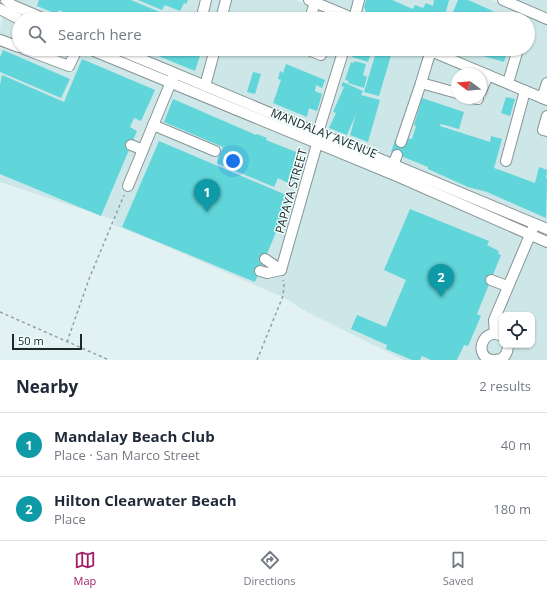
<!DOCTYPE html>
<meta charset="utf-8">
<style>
:root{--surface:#fff;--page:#f2f2f3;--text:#1f2937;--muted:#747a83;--line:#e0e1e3;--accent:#a41c66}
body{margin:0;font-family:"Open Sans",sans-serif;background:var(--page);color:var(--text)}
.controls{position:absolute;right:12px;bottom:12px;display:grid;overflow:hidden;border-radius:8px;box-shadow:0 1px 3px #0004}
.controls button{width:36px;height:36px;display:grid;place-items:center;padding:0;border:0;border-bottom:1px solid var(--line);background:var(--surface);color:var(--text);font:20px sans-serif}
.compass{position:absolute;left:451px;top:68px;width:36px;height:36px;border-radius:50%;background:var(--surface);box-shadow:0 1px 3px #0004;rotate:286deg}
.scale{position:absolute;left:12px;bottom:10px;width:70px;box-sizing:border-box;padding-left:4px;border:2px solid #212727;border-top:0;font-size:11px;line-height:14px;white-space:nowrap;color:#212727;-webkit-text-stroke:3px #f1fefe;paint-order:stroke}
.you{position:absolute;left:233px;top:161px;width:14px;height:14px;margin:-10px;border:3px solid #fff;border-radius:50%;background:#1a73e8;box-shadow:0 0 0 6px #1a73e833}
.badge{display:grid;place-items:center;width:26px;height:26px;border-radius:50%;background:var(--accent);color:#fff;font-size:13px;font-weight:700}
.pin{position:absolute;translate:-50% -33px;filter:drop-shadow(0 1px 2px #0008)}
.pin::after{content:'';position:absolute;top:21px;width:14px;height:12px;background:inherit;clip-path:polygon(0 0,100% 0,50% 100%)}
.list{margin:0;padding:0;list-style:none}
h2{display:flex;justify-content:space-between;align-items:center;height:52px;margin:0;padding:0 16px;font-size:17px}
h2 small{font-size:13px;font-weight:400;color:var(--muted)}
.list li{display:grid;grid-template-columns:26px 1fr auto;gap:12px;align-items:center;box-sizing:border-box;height:64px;padding:0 16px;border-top:1px solid var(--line)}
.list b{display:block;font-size:15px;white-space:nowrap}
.list p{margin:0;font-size:13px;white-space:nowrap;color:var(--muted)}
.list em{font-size:13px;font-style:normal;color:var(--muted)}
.icon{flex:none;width:22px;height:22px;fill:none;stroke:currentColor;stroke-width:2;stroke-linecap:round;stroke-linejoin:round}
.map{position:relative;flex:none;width:547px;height:360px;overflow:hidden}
.search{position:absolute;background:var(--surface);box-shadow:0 1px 3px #0004;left:12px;right:12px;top:12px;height:44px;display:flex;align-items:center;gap:10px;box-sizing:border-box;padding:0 14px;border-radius:22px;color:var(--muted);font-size:15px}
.sheet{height:180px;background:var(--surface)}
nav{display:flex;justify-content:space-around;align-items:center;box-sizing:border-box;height:56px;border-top:1px solid var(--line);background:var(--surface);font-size:11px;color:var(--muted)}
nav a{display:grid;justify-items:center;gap:2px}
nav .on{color:var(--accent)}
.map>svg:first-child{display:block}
.built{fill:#cde6e7;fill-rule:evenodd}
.building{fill:#60d5da}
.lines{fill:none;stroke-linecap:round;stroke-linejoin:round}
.minor-casing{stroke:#879595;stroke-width:12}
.path{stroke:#939f9f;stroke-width:1.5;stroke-dasharray:3 3;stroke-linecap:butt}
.minor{stroke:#fff;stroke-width:10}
.labels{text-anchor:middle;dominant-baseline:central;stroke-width:3;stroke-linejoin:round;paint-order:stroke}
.street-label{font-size:12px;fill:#212727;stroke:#f1fefe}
</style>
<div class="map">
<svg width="547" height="360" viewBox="0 0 547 360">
<rect width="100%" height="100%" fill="#e2f1f2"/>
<g class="built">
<path d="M14 0H296L342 19H58Z"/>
<path d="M322 0H353L350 12Z"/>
<path d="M365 0H492L547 23V95L438 49H528V19H367L360 16Z"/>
<path d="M515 0H547V14Z"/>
<path d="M3 17 19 25V49H77L164 86 121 188 131 192 174 90 311 147 275 273 285 276 321 151 397 182 547 248V360H404L307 312 285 298 154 241 114 225 115 220 0 182V28ZM502 315H532V345H502Z"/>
<path d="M130 49H339L315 127Z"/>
<path d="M350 49H413L473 74H457V98H481V77L547 105V224L325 132Z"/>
</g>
<g class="building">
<path d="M39 0H131L167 15 166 19H92L75 12 74 18 68 19 65 17 63 12 59 10 57 14 37 6Z"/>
<path d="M138 0H188L186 4 184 3 180 11 165 5 162 10Z"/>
<path d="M366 0H392L413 9 415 5 423 8 426 3 433 6 434 0H449L444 19H384L366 12 364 7Z"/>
<path d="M458 0H468L493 11 492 13 494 14 492 19H458L454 17 455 15 452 14Z"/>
<path d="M142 49H157L156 55Z"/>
<path d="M158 49H202L195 71 156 55Z"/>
<path d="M273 49H290L289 54Z"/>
<path d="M354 49 371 53 368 62 352 57Z"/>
<path d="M377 49 392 52 379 96 364 92Z"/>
<path d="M485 49H508L504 62 483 56Z"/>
<path d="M3 50 70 79 61 98 0 72V57Z"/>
<path d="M82 59 155 90 141 121 134 118 130 127 137 131 101 216 0 174V85L2 75 64 102Z"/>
<path d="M354 61 366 64 363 75 367 77 364 88 348 83 349 81 345 80 351 62 354 63Z"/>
<path d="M286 64 325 80 322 88 316 85 315 91 322 94 317 111 309 108 307 117 273 103 281 80 278 79 280 71 283 73Z"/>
<path d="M253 72 261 74 255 94 247 92Z"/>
<path d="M343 82 363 91 361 95 380 100 368 142 350 135 356 114 347 135 329 128 336 113 333 112 344 87 341 86Z"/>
<path d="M506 97 515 99 510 116 501 113Z"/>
<path d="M422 98 464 112 459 129 441 124 440 126 490 142 491 136 502 139 494 168 535 183 539 167 547 170 546 178 547 179 546 218 487 192 468 187 428 169V167L391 152 395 140 405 143 406 138 412 139 416 126 414 125Z"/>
<path d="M173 99 256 135 257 134 267 138 266 140 296 152 300 151 303 161 300 162 294 186 278 178 274 187 217 163 223 147 164 122Z"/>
<path d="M159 141 291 197 255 282 122 227Z"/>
<path d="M410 209 489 241 487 245 499 251 498 254 501 255 477 314 481 316 468 346 464 345 457 360H431L422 356 420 360H412L386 349 387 345 351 329 357 315 386 327 406 280 384 270Z"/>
</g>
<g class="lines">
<defs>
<g id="minor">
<path d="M6 0 12 5 45 19"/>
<path d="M206 0 203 12 207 19"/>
<path d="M309 0 355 19"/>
<path d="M503 0 547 19"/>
<path d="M0 9 19 19"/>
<path d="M221 19 226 0"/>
<path d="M310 19 315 2"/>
<path d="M354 19 359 0"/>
<path d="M0 40 19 47"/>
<path d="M24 49 69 66 77 49"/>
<path d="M89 49 399 177 547 242"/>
<path d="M117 49 547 229"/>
<path d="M306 49 321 55 323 49"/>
<path d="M426 49 547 100"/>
<path d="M431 51 427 63 421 83 457 93"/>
<path d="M508 83 518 49"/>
<path d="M205 86 215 49"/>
<path d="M481 91 488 75"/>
<path d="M473 98 478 99V98"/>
<path d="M542 98 547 83"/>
<path d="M547 116 543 130 547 131"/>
<path d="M153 125 215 151"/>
<path d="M401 142 421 83"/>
<path d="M131 145 143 150"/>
<path d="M506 161 525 91"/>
<path d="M393 165 397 155"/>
<path d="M128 186 173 77"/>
<path d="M265 259 281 270"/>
<path d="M281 270 317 144 320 126 344 49"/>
<path d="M260 271 267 273 281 270"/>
<path d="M491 280 507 286"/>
<path d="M495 334 494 320 533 228"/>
<path d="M502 336C483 326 473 355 491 360 494 360 498 360 501 359 506 356 508 351 508 345"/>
</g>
</defs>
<use href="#minor" class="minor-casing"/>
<g class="path">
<path d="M0 312 109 360"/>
<path d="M67 342 89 279 124 195"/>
<path d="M257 360 283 296 284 285 283 280"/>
</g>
<use href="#minor" class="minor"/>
</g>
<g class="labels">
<g class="street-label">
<text transform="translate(324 133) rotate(22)">MANDALAY AVENUE</text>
<text transform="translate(291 191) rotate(-74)">PAPAYA STREET</text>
</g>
</g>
</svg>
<div class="controls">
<button><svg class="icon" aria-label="locate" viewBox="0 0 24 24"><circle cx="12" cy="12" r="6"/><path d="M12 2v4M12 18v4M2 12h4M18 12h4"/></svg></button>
</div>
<svg class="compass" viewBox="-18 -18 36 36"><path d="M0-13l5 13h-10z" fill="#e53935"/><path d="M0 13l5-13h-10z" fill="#747a83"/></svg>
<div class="scale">50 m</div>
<div class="you"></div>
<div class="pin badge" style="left:207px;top:212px;background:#0f9aa8">1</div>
<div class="pin badge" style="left:441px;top:297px;background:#0f9aa8">2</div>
<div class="search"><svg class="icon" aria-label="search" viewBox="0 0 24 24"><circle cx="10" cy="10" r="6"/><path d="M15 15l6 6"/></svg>Search here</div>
</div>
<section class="sheet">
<h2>Nearby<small>2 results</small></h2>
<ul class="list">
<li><span class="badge" style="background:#0f9aa8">1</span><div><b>Mandalay Beach Club</b><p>Place · San Marco Street</p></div><em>40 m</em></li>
<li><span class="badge" style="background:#0f9aa8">2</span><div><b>Hilton Clearwater Beach</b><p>Place</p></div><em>180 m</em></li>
</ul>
</section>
<nav>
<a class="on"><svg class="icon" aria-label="map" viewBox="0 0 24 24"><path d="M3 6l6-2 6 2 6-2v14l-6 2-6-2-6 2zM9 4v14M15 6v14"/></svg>Map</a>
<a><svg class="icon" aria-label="directions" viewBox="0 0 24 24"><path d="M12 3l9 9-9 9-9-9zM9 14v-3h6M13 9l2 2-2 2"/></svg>Directions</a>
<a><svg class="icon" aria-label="saved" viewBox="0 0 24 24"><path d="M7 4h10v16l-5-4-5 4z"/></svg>Saved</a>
</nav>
